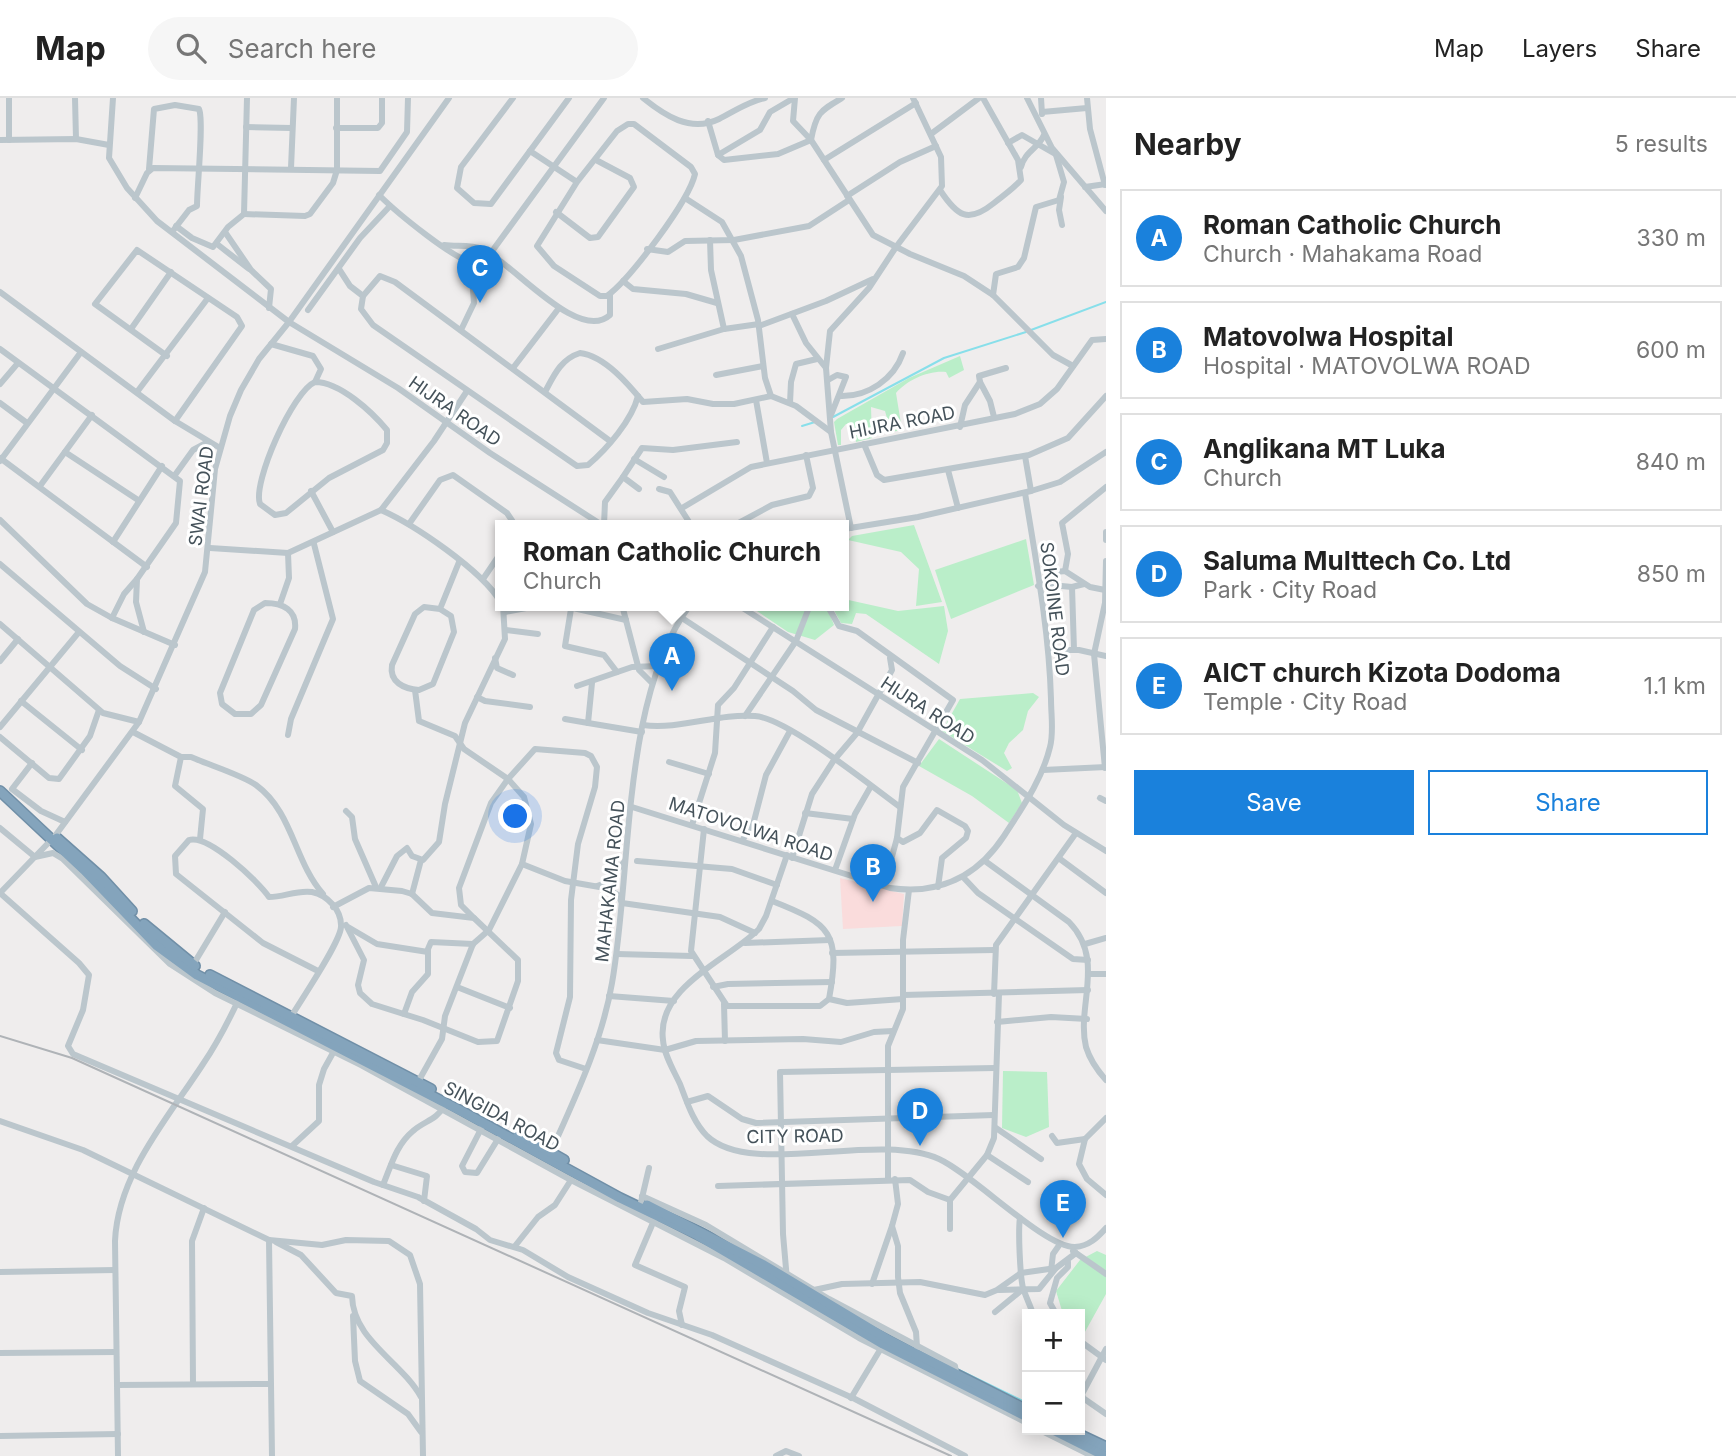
<!DOCTYPE html>
<meta charset="utf-8">
<style>
:root{--surface:#fff;--page:#f6f6f6;--text:#222;--muted:#767676;--line:#e0e0e0;--accent:#1a81dc}
body{margin:0;font-family:Inter,sans-serif;background:var(--page);color:var(--text)}
.controls{position:absolute;right:21px;bottom:21px;display:grid;overflow:hidden;border-radius:0px;box-shadow:0 4px 18px #0003}
.controls button{width:63px;height:63px;display:grid;place-items:center;padding:0;border:0;border-bottom:2px solid var(--line);background:var(--surface);color:var(--text);font:35px sans-serif}
.you{position:absolute;left:516px;top:719px;width:24px;height:24px;margin:-18px;border:5px solid #fff;border-radius:50%;background:#1a73e8;box-shadow:0 0 0 10px #1a73e833}
.badge{display:grid;place-items:center;width:46px;height:46px;border-radius:50%;background:var(--accent);color:#fff;font-size:23px;font-weight:700}
.pin{position:absolute;translate:-50% -58px;filter:drop-shadow(0 2px 4px #0008)}
.pin::after{content:'';position:absolute;top:37px;width:24px;height:21px;background:inherit;clip-path:polygon(0 0,100% 0,50% 100%)}
.popup{position:absolute;left:495px;top:422px;width:354px;height:91px;box-sizing:border-box;display:grid;place-content:center;border-radius:0px;background:var(--surface);filter:drop-shadow(0 2px 5px #0005);font-size:23px;white-space:nowrap;color:var(--muted)}
.popup b{font-size:26px;color:var(--text)}
.popup::after{content:'';position:absolute;left:50%;top:100%;margin-left:-14px;border:14px solid transparent;border-top-color:var(--surface)}
.list{margin:0;padding:0;list-style:none}
h2{display:flex;justify-content:space-between;align-items:center;height:91px;margin:0;padding:0 28px;font-size:30px}
h2 small{font-size:23px;font-weight:400;color:var(--muted)}
.list li{display:grid;grid-template-columns:46px 1fr auto;gap:21px;align-items:center;box-sizing:border-box;height:98px;margin:0 14px 14px;padding:0 14px;border:2px solid var(--line);border-radius:0px}
.list b{display:block;font-size:26px;white-space:nowrap}
.list p{margin:0;font-size:23px;white-space:nowrap;color:var(--muted)}
.list em{font-size:23px;font-style:normal;color:var(--muted)}
.actions{display:flex;gap:14px;padding:21px 28px}
.actions a{flex:1;padding:16px 0;border:2px solid var(--accent);border-radius:0px;text-align:center;font-size:24px;color:var(--accent)}
.actions .main{background:var(--accent);color:#fff}
.icon{flex:none;width:38px;height:38px;fill:none;stroke:currentColor;stroke-width:2;stroke-linecap:round;stroke-linejoin:round}
.map{position:relative;flex:none;width:1106px;height:1358px;overflow:hidden}
header{display:flex;align-items:center;gap:42px;box-sizing:border-box;height:98px;padding:0 35px;background:var(--surface);border-bottom:2px solid var(--line)}
header strong{font-size:33px}
nav{display:flex;gap:38px;margin-inline-start:auto;font-size:24px}
.search{width:490px;height:63px;background:var(--page);display:flex;align-items:center;gap:18px;box-sizing:border-box;padding:0 24px;border-radius:38px;color:var(--muted);font-size:26px}
main{display:flex}
aside{flex:1;background:var(--surface)}
.map>svg:first-child{display:block}
.medical{fill:#fadcdc}
.green{fill:#baeec9}
.lines{fill:none;stroke-linecap:round;stroke-linejoin:round}
.stream{stroke:#88dfea;stroke-width:2}
.highway-casing{stroke:#708fa7;stroke-width:12}
.minor{stroke:#bbc6cc;stroke-width:6}
.highway{stroke:#84a4bc;stroke-width:9}
.rail{stroke:#afb3b7;stroke-width:2}
.labels{text-anchor:middle;dominant-baseline:central;stroke-width:6;stroke-linejoin:round;paint-order:stroke}
.street-label{font-size:18px;fill:#45525a;stroke:#fff}
</style>
<header>
<strong>Map</strong>
<div class="search"><svg class="icon" aria-label="search" viewBox="0 0 24 24"><circle cx="10" cy="10" r="6"/><path d="M15 15l6 6"/></svg>Search here</div>
<nav><a>Map</a><a>Layers</a><a>Share</a></nav>
</header>
<main>
<div class="map">
<svg width="1106" height="1358" viewBox="0 0 1106 1358">
<rect width="100%" height="100%" fill="#efeded"/>
<path class="medical" d="M840 780 904 796 902 828 843 831Z"/>
<g class="green">
<path d="M960 258 964 272 949 280 946 274C929 272 907 282 896 295L902 332 891 334 885 313 871 309 872 340 856 344 852 326H846L841 332V347H838L834 324 837 321 909 280Z"/>
<path d="M914 427 942 504 916 508 919 471 901 454 848 442 852 438Z"/>
<path d="M1026 441 1034 487 951 521 935 472Z"/>
<path d="M844 501 898 513 944 508 948 533 939 566 866 516 856 515 852 526 841 525 831 507H844Z"/>
<path d="M748 507H826L834 527 815 542 788 534Z"/>
<path d="M1033 595 1039 599 1028 613 1023 632 1009 645 1004 655 1012 670 1007 673 942 633 960 601Z"/>
<path d="M939 641 1017 692 1022 705 1009 725 972 698 919 668Z"/>
<path d="M1003 973 1047 974 1049 1029 1026 1039 1002 1030Z"/>
<path d="M1097 1153 1106 1157V1196L1081 1241 1080 1216H1063L1056 1193 1080 1162Z"/>
</g>
<g class="lines">
<g class="stream">
<path d="M1031 232 1106 204"/>
<path d="M833 319 944 260 1026 234"/>
<path d="M802 328 815 324"/>
<path d="M957 1271 1027 1305"/>
</g>
<defs>
<g id="highway">
<path d="M0 693 84 772 156 847 197 877 461 1013 620 1100 697 1137 883 1246 1027 1319"/>
<path d="M57 740 101 779 132 813"/>
<path d="M144 826 195 868"/>
<path d="M210 877 431 991"/>
<path d="M518 1036 564 1062"/>
<path d="M647 1107 764 1167 889 1242 1027 1312"/>
<path d="M1053 1332 1105 1358"/>
<path d="M1070 1332 1106 1349"/>
</g>
</defs>
<use href="#highway" class="highway-casing"/>
<g class="minor">
<path d="M9 0V42"/>
<path d="M75 0 76 41"/>
<path d="M113 0 109 60 127 90 157 123 289 224 398 290 490 355 602 427"/>
<path d="M513 0 461 69 457 90 474 105 491 106 569 0"/>
<path d="M643 0C664 17 690 35 719 21 735 13 747 4 765 0"/>
<path d="M795 0 793 23 811 42 873 137 910 156 964 178 993 197 1053 257 1073 268"/>
<path d="M1027 0 1052 50 1106 113"/>
<path d="M1041 0 1042 16"/>
<path d="M1087 0 1090 31 1105 87"/>
<path d="M1042 14 1087 10"/>
<path d="M708 23 718 57 724 62 778 56 811 42C816 15 820 13 842 0"/>
<path d="M246 29 291 30"/>
<path d="M336 30H378L382 25V0"/>
<path d="M931 36 979 0"/>
<path d="M0 42 76 41 109 47"/>
<path d="M1008 45 1022 37 1057 57"/>
<path d="M530 53 577 84 617 33 628 26H634L691 69 695 76C689 103 630 181 607 198H600L554 168 537 148 577 84"/>
<path d="M718 57 760 32 770 14 794 0"/>
<path d="M824 62 916 5"/>
<path d="M1021 69C1025 53 1038 51 1044 37"/>
<path d="M291 70 294 0"/>
<path d="M149 71 154 11 175 7 199 11C204 22 197 89 197 108L189 112 172 134"/>
<path d="M1085 89 1106 86"/>
<path d="M940 92C957 118 968 126 994 105 1004 97 1013 91 1021 82L1018 62 983 0"/>
<path d="M379 97C394 112 459 167 477 165L490 156 604 0"/>
<path d="M847 98 900 64 936 48"/>
<path d="M1061 99 1059 112 1062 127"/>
<path d="M135 100 147 75 153 70 380 73 407 34 408 0"/>
<path d="M685 100 722 124 741 158 758 222 765 280 771 298 796 308 831 334 851 430"/>
<path d="M556 114 590 140 598 139 634 89 630 80 596 62"/>
<path d="M244 116 305 118 310 116 333 85 337 72V0"/>
<path d="M176 128 192 140 213 149 228 129 244 116 247 0"/>
<path d="M225 134 251 172 271 191 269 210"/>
<path d="M710 142 711 172 724 231"/>
<path d="M217 146 249 171"/>
<path d="M444 147C456 149 470 146 482 151 511 163 578 246 610 217V197"/>
<path d="M647 151 668 154 685 143 734 142 809 128 849 102"/>
<path d="M339 171 350 188 363 198 361 211 373 227 577 368 588 367C607 351 632 322 638 298"/>
<path d="M623 183 633 191 686 196 717 205"/>
<path d="M0 194 175 323 220 350"/>
<path d="M993 197 996 176 1018 169 1024 160 1036 109 1059 102 1064 84 1056 57"/>
<path d="M363 198 380 178 395 184 610 343"/>
<path d="M308 212 360 140 390 108"/>
<path d="M792 216 806 245 826 270 831 334"/>
<path d="M759 228 826 203 873 181"/>
<path d="M131 231 171 174"/>
<path d="M461 232 474 205 471 166"/>
<path d="M271 246 313 258 321 271 315 284"/>
<path d="M0 251 180 383 176 425 137 481 136 504 144 534"/>
<path d="M658 251 724 231 759 226"/>
<path d="M167 258 95 206 137 152 237 219 242 228 175 323"/>
<path d="M513 270 559 210"/>
<path d="M826 270 830 233 869 190 896 149 942 88 941 59 913 0"/>
<path d="M716 277 763 268"/>
<path d="M828 282 837 277 846 279 831 317"/>
<path d="M315 284C340 284 372 314 387 332V345L383 352 329 380 286 415 275 417 260 406C252 385 293 293 315 284Z"/>
<path d="M980 284 990 303 994 319"/>
<path d="M0 286 18 265"/>
<path d="M137 294 208 200"/>
<path d="M545 294C554 277 561 261 580 255 605 258 629 287 643 304L687 301 713 306H734L771 298"/>
<path d="M840 298C868 299 894 281 903 255"/>
<path d="M756 302 767 365"/>
<path d="M0 305 27 325"/>
<path d="M790 305 791 284 796 266 817 261"/>
<path d="M960 329 965 307 980 284 979 278 1006 270"/>
<path d="M864 346 877 377 884 382 1029 357 1068 340 1106 298"/>
<path d="M65 354 138 402"/>
<path d="M1025 358 1031 393"/>
<path d="M0 360 147 469"/>
<path d="M634 361 664 379"/>
<path d="M0 363 81 254"/>
<path d="M948 372 958 410"/>
<path d="M175 377 193 352 208 344"/>
<path d="M40 388 92 317"/>
<path d="M639 391 623 379 642 350 673 352 737 344"/>
<path d="M659 391 670 394 691 427"/>
<path d="M311 393 333 434"/>
<path d="M682 410 751 369 1015 316 1040 306 1057 291 1092 242 1106 241"/>
<path d="M381 412 434 343 467 293"/>
<path d="M0 422 87 506 112 520 175 547"/>
<path d="M409 426 440 382 453 377 507 415 515 427"/>
<path d="M604 427 605 404 623 379"/>
<path d="M735 427 772 407 809 398 813 390 806 357"/>
<path d="M844 431 918 419 1031 393 1060 384 1106 354"/>
<path d="M1106 434V442"/>
<path d="M113 444 162 368"/>
<path d="M210 450 288 455 381 412C415 427 481 472 500 503"/>
<path d="M0 466 120 568 156 591"/>
<path d="M1065 473 1068 456 1062 425 1106 389"/>
<path d="M483 481 500 456"/>
<path d="M1041 486 1072 489 1084 486"/>
<path d="M1038 488 1056 474 1065 473 1090 489 1105 492"/>
<path d="M1072 489 1074 552"/>
<path d="M265 505C283 505 297 512 295 531L261 607 251 616H235L222 606 220 595 254 512Z"/>
<path d="M280 506 289 480 288 455"/>
<path d="M560 507 626 522"/>
<path d="M622 507 639 572 652 585"/>
<path d="M738 507 982 662 1064 727 1106 753"/>
<path d="M827 507 839 528 857 533 953 602 903 689 897 740 884 788"/>
<path d="M440 511 451 518 454 534 433 586 419 592C404 591 389 584 392 567L415 516 424 509 440 511 459 464"/>
<path d="M571 511 565 548 604 557 617 574"/>
<path d="M505 514 542 507"/>
<path d="M112 520 124 496 137 481"/>
<path d="M682 520 793 593 816 612 918 665"/>
<path d="M0 526 103 615 139 624"/>
<path d="M506 532 538 536"/>
<path d="M1049 552H1079L1106 558"/>
<path d="M495 560 497 570 513 577"/>
<path d="M0 563 18 541"/>
<path d="M592 585 588 625 642 634"/>
<path d="M577 588 632 569 658 568"/>
<path d="M415 592 419 623 455 638 464 651 508 681 524 699 531 726 522 766 489 832 473 846 445 918 442 941 418 984"/>
<path d="M477 599 485 603 530 609"/>
<path d="M21 603 82 652"/>
<path d="M745 618 796 543 810 507"/>
<path d="M565 621 588 625"/>
<path d="M643 627C680 632 718 615 755 618 787 620 871 688 900 709"/>
<path d="M0 629 79 534"/>
<path d="M133 634 181 659 175 688 203 711 200 741"/>
<path d="M288 637 291 621 333 521 314 446"/>
<path d="M0 639 49 680 59 681 90 638 99 612"/>
<path d="M181 659H191C209 667 242 677 256 687 293 714 294 763 323 796"/>
<path d="M669 664 709 676"/>
<path d="M32 665 12 691 41 713 65 724"/>
<path d="M1105 670 1094 556 1105 505 1106 463"/>
<path d="M1043 672 1106 669"/>
<path d="M1100 700 1106 703"/>
<path d="M632 709 890 790C938 797 977 779 1004 738 1022 710 1042 682 1050 649 1054 634 1051 617 1051 601 1049 532 1036 463 1025 395"/>
<path d="M346 713 352 719 355 741 376 789"/>
<path d="M805 715 853 721"/>
<path d="M692 727 715 655 718 607 734 590 773 529"/>
<path d="M0 730 35 759 53 755 63 761 170 866 215 895 361 967 571 1082 724 1160 859 1240 1027 1325"/>
<path d="M704 731 691 853 727 908H820L829 901C841 835 831 826 772 803"/>
<path d="M897 740 903 744 920 735 937 712 965 728 968 733 966 740 942 760 938 789"/>
<path d="M742 743 754 723 766 677 790 633"/>
<path d="M787 757 766 818 759 831C728 862 656 889 663 942 664 957 674 973 680 986 687 1004 693 1024 707 1038 751 1080 876 1033 939 1061 974 1077 1045 1150 1075 1149 1089 1148 1097 1140 1106 1130"/>
<path d="M792 760 812 696 834 662 857 635 892 572 890 560"/>
<path d="M1060 761 1106 795"/>
<path d="M637 763 732 771 777 787"/>
<path d="M985 763 1069 824C1106 862 1076 908 1086 949 1090 962 1097 972 1106 982"/>
<path d="M522 766 565 783 605 790 618 797 622 805 720 819 755 835"/>
<path d="M835 772 855 716 871 688"/>
<path d="M963 779 978 795 1073 861 1088 862"/>
<path d="M597 788 608 784 624 764"/>
<path d="M381 789 397 758 407 750 412 758 423 762 439 744 445 706 465 625 505 541 503 507"/>
<path d="M0 795 79 865 89 877 83 912 68 948 73 956 374 1084 418 1099 476 1131 490 1142 523 1152 568 1179 648 1215 712 1237 855 1301 965 1358"/>
<path d="M0 795 55 738 139 624 205 474 215 371 230 318 241 292 259 261 289 224 449 0"/>
<path d="M412 796 421 762"/>
<path d="M333 809 369 790 402 793 412 796 432 815 474 820 518 862V883L497 943 478 944 423 922 372 906 360 895 358 887 364 862 346 827"/>
<path d="M474 820 461 807 459 790 491 705 508 681 535 651 585 655 591 658 597 669 595 689 578 746 571 802 570 899 556 955 559 962 586 971"/>
<path d="M348 829 377 846 428 854"/>
<path d="M745 845 830 842"/>
<path d="M1085 846 1106 840"/>
<path d="M832 855 994 852"/>
<path d="M617 856 692 858"/>
<path d="M193 867 225 814"/>
<path d="M1088 876H1106"/>
<path d="M457 889 510 910"/>
<path d="M713 889 728 886 832 884"/>
<path d="M994 896 996 847 1076 735"/>
<path d="M903 897 1088 892"/>
<path d="M609 898 674 903"/>
<path d="M829 901 847 905 903 901"/>
<path d="M724 906 725 943"/>
<path d="M404 916 412 894 428 876V851L431 844 473 846"/>
<path d="M291 919C301 902 340 845 341 829 342 812 327 797 312 794 296 792 284 799 269 799 258 783 208 736 189 742L175 758 176 776 186 784 263 845 318 873"/>
<path d="M997 924 1051 919 1087 921"/>
<path d="M597 942 665 952 696 943 803 941 841 944 874 934 893 933"/>
<path d="M687 1004 708 998 742 1021 756 1025 994 1017"/>
<path d="M1106 1020 1085 1041 1079 1066 1087 1081 1106 1097"/>
<path d="M0 1023 83 1052 269 1142 272 1358"/>
<path d="M996 1030 1041 1061"/>
<path d="M481 1031 462 1068 465 1074 477 1075 498 1041"/>
<path d="M1052 1038 1057 1045 1085 1041"/>
<path d="M292 1048 319 1023V987L324 971 334 953"/>
<path d="M550 1056C574 1002 602 944 612 885 632 773 621 600 690 507"/>
<path d="M987 1057 1028 1084"/>
<path d="M391 1067 427 1078 424 1103"/>
<path d="M888 1081V948L903 911V842L909 792"/>
<path d="M895 1081 898 1106 892 1128 898 1148V1179L900 1195 916 1234 917 1249"/>
<path d="M383 1087C391 1068 396 1047 413 1033 424 1023 437 1022 444 1008"/>
<path d="M718 1088 910 1082 928 1094 950 1102"/>
<path d="M642 1098 706 1127 829 1201 955 1268 956 1275"/>
<path d="M641 1104 649 1070"/>
<path d="M655 1120 635 1167 685 1189 679 1213 682 1227"/>
<path d="M1020 1120C1018 1132 1020 1178 1023 1190 1026 1199 1030 1207 1033 1216"/>
<path d="M950 1131V1102L987 1057 994 1040 999 896"/>
<path d="M269 1142 322 1147 346 1142 389 1143 410 1157 420 1186 423 1358"/>
<path d="M276 1144 301 1157 336 1195 352 1198C353 1242 401 1263 421 1299"/>
<path d="M515 1148 538 1119 555 1107 571 1082"/>
<path d="M1073 1153 1106 1176"/>
<path d="M1051 1173 1053 1156 1060 1146"/>
<path d="M0 1174 115 1172"/>
<path d="M787 1182 783 1136 780 974 995 970"/>
<path d="M872 1186 892 1128"/>
<path d="M814 1192 842 1186 920 1184 985 1197 997 1192 1021 1175 1056 1170"/>
<path d="M999 1192 1039 1191 1056 1170 1076 1155"/>
<path d="M995 1214 1023 1191"/>
<path d="M1056 1216 1050 1205 1057 1180 1068 1169V1164"/>
<path d="M353 1218 355 1263 360 1283 408 1316 421 1334"/>
<path d="M1080 1243 1106 1262"/>
<path d="M1106 1251 1082 1296 1083 1300 1106 1316"/>
<path d="M0 1255 116 1254"/>
<path d="M193 1286 192 1143 204 1110"/>
<path d="M117 1287 270 1286"/>
<path d="M851 1300 883 1247"/>
<path d="M1040 1332 1092 1358"/>
<path d="M0 1338 118 1336"/>
<path d="M118 1358 115 1143C118 1076 168 1020 203 966 216 947 227 926 237 905"/>
<path d="M776 1358 786 1353 799 1358"/>
</g>
<use href="#highway" class="highway"/>
<path class="rail" d="M0 938 72 960 951 1358"/>
</g>
<g class="labels">
<g class="street-label">
<text transform="translate(455 313) rotate(35)">HIJRA ROAD</text>
<text transform="translate(902 324) rotate(-11)">HIJRA ROAD</text>
<text transform="translate(201 398) rotate(-83)">SWAI ROAD</text>
<text transform="translate(1055 511) rotate(83)">SOKOINE ROAD</text>
<text transform="translate(928 612) rotate(33)">HIJRA ROAD</text>
<text transform="translate(751 731) rotate(18)">MATOVOLWA ROAD</text>
<text transform="translate(610 783) rotate(-84)">MAHAKAMA ROAD</text>
<text transform="translate(502 1018) rotate(28)">SINGIDA ROAD</text>
<text transform="translate(795 1038) rotate(-1)">CITY ROAD</text>
</g>
</g>
</svg>
<div class="controls">
<button>+</button>
<button>−</button>
</div>
<div class="you"></div>
<div class="pin badge" style="left:672px;top:593px">A</div>
<div class="popup"><b>Roman Catholic Church</b>Church</div>
<div class="pin badge" style="left:873px;top:804px">B</div>
<div class="pin badge" style="left:480px;top:205px">C</div>
<div class="pin badge" style="left:920px;top:1048px">D</div>
<div class="pin badge" style="left:1063px;top:1140px">E</div>
</div>
<aside>
<h2>Nearby<small>5 results</small></h2>
<ul class="list">
<li><span class="badge">A</span><div><b>Roman Catholic Church</b><p>Church · Mahakama Road</p></div><em>330 m</em></li>
<li><span class="badge">B</span><div><b>Matovolwa Hospital</b><p>Hospital · MATOVOLWA ROAD</p></div><em>600 m</em></li>
<li><span class="badge">C</span><div><b>Anglikana MT Luka</b><p>Church</p></div><em>840 m</em></li>
<li><span class="badge">D</span><div><b>Saluma Multtech Co. Ltd</b><p>Park · City Road</p></div><em>850 m</em></li>
<li><span class="badge">E</span><div><b>AICT church Kizota Dodoma</b><p>Temple · City Road</p></div><em>1.1 km</em></li>
</ul>
<div class="actions"><a class="main">Save</a><a>Share</a></div>
</aside>
</main>
